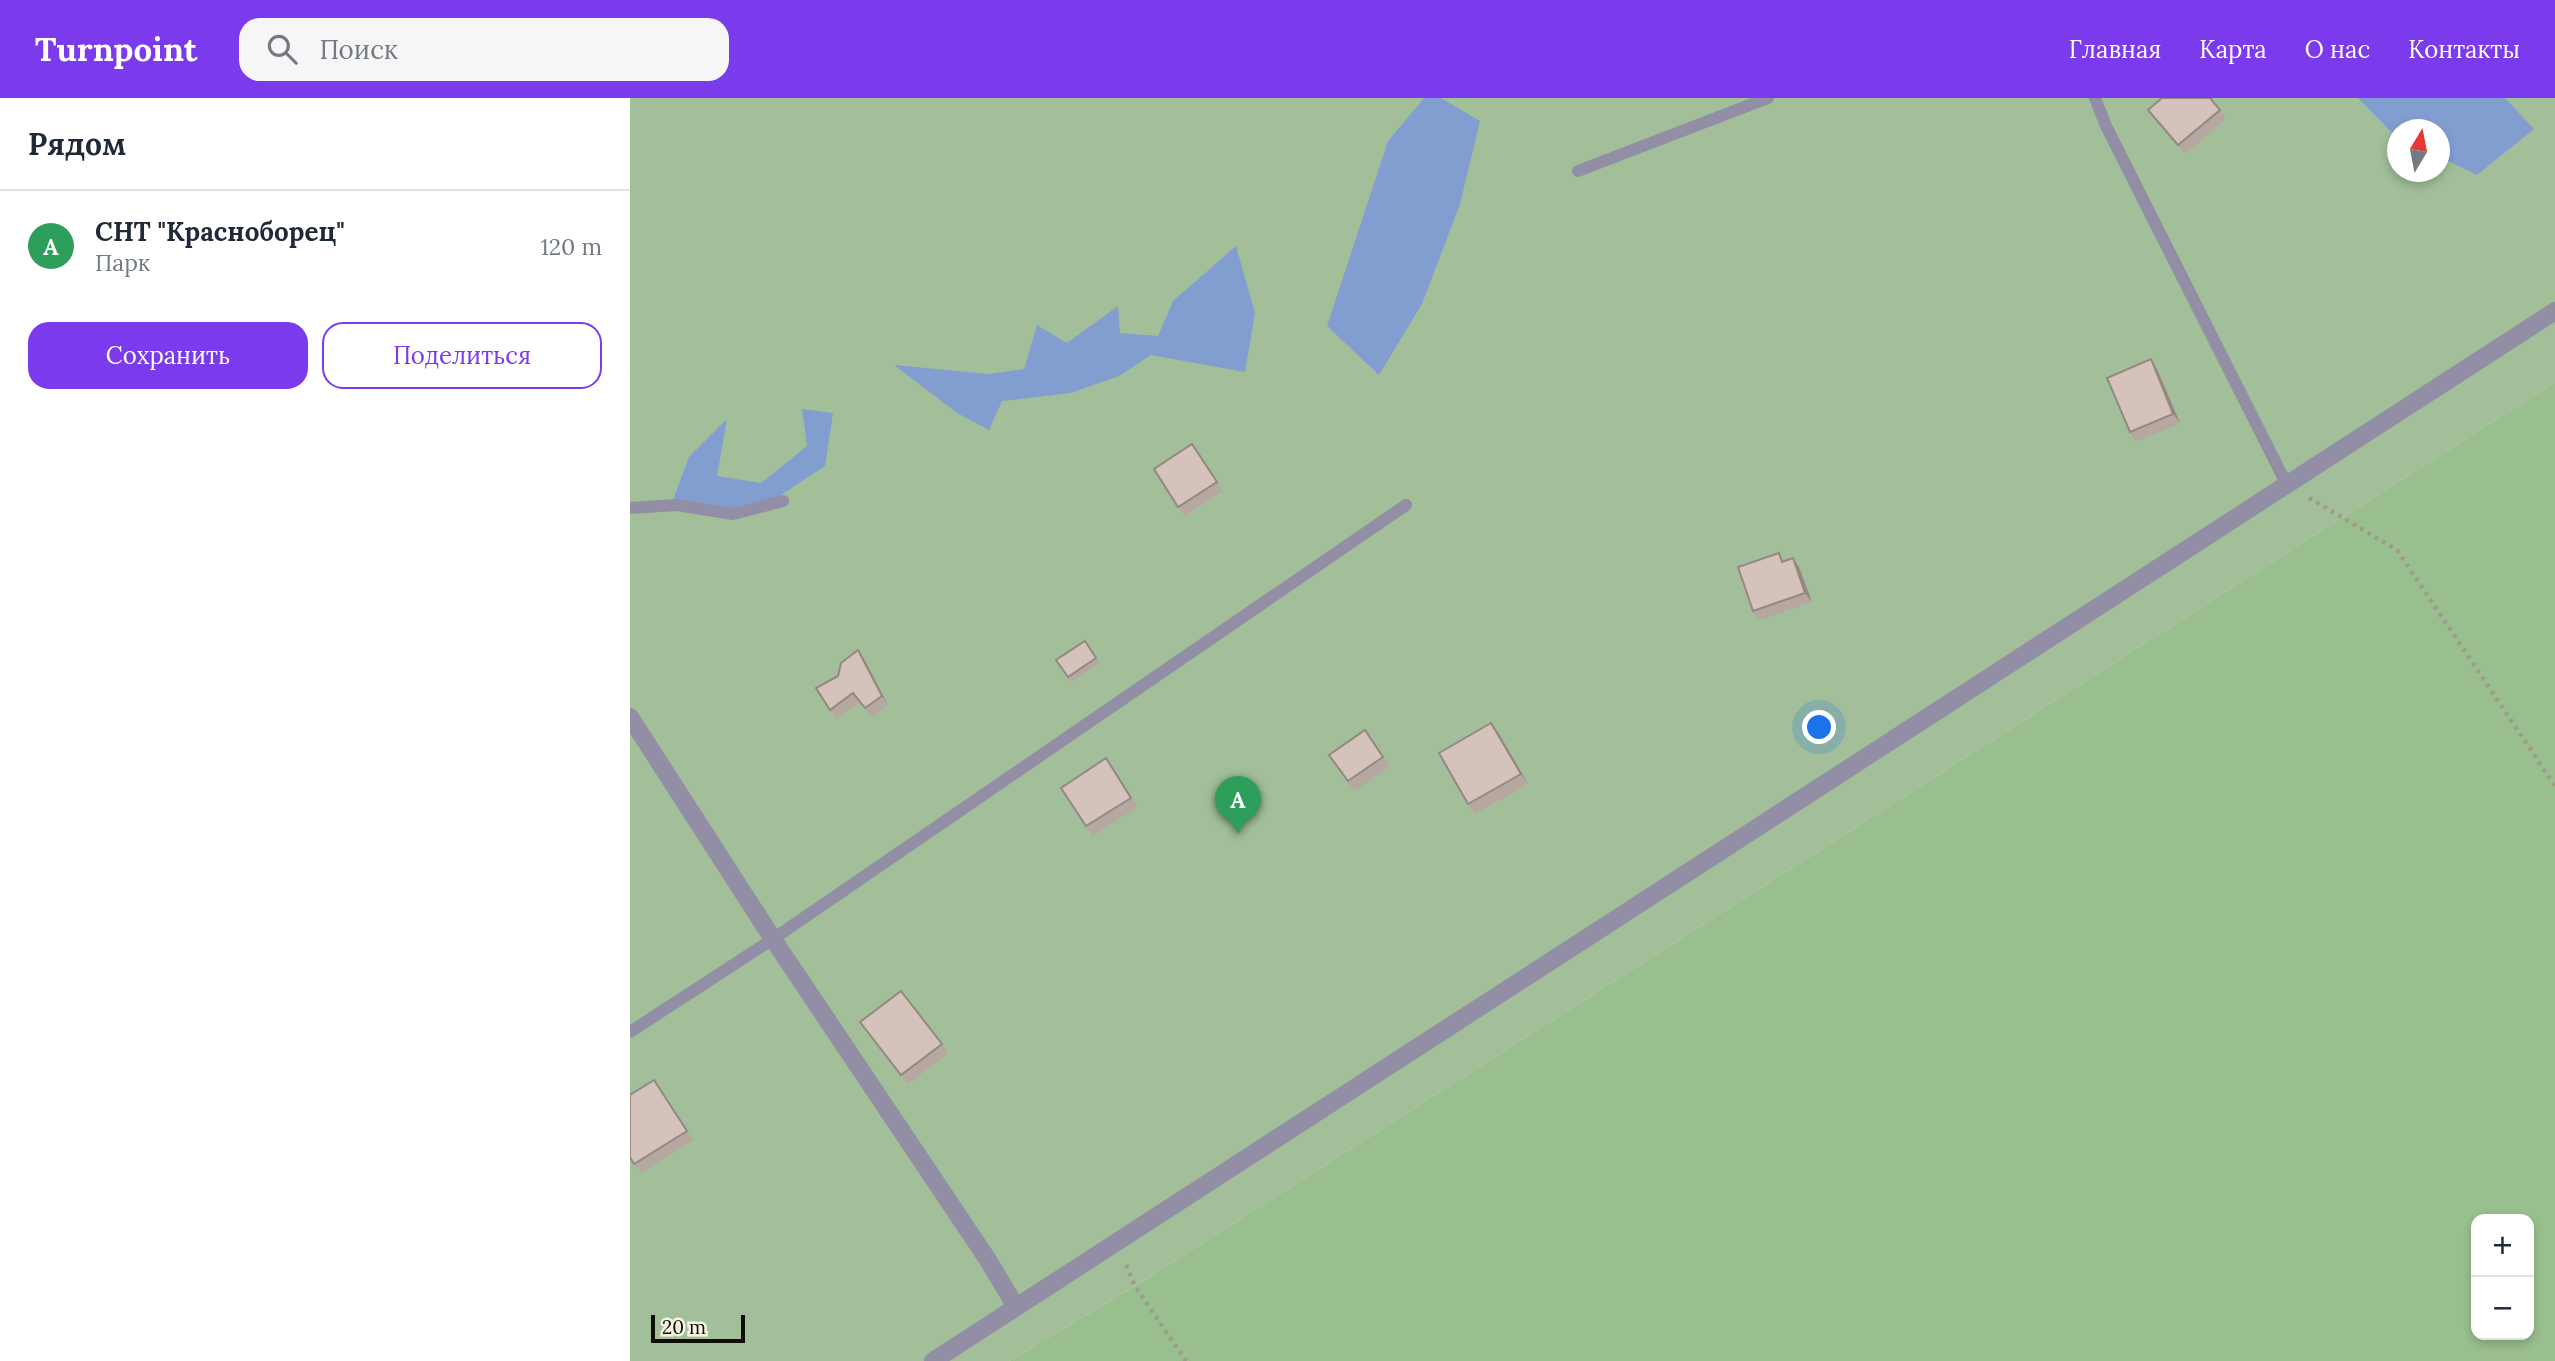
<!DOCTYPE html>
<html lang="ru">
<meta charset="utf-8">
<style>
:root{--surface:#fff;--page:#f6f6f7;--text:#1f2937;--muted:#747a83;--line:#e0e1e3;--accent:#7c3aed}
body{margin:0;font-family:Lora,serif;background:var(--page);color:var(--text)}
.controls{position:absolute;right:21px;bottom:21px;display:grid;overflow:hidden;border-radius:14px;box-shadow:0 4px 10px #0003}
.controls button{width:63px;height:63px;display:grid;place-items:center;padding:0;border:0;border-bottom:2px solid var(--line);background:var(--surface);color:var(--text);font:35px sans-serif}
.compass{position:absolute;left:1757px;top:21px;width:63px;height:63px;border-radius:50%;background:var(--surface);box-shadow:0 4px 10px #0003;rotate:10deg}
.scale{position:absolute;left:21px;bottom:18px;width:94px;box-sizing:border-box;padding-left:7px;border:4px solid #0f0d08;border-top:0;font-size:19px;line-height:24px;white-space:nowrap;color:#0f0d08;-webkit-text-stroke:5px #f7f3e2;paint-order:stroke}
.you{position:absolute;left:1190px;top:630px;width:24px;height:24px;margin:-18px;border:5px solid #fff;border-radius:50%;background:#1a73e8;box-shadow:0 0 0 10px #1a73e833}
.badge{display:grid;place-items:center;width:46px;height:46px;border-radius:50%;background:var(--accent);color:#fff;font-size:23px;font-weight:700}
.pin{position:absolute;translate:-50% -58px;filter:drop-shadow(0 2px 4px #0008)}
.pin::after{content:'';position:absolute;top:37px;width:24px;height:21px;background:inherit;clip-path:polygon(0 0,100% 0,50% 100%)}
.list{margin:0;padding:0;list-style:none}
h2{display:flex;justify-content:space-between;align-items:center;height:91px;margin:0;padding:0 28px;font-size:30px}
h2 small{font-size:23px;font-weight:400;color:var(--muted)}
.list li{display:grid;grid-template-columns:46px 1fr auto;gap:21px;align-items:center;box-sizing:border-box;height:112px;padding:0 28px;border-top:2px solid var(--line)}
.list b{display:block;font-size:26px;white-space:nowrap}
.list p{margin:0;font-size:23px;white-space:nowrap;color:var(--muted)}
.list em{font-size:23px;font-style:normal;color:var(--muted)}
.actions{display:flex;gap:14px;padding:21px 28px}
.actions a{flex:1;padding:16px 0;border:2px solid var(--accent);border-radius:21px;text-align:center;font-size:24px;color:var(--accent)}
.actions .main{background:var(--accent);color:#fff}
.icon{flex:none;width:38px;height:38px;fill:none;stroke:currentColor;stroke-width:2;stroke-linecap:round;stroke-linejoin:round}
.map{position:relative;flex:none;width:1925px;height:1263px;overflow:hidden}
header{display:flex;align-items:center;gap:42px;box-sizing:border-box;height:98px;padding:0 35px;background:var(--accent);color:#fff}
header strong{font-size:33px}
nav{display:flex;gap:38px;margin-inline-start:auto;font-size:24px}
.search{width:490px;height:63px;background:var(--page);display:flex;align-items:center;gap:18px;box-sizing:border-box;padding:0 24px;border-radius:21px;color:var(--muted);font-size:26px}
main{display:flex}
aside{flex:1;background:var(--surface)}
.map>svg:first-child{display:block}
.green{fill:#a2bf99;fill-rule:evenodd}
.forest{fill:#9abf8e;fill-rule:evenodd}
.water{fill:#829ed0}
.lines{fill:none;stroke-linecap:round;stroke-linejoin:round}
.path{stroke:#9e9b8e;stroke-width:4.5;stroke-dasharray:3.5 5;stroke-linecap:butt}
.service{stroke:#918ea6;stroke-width:12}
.minor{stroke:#918ea6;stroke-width:18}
.wall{fill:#b6a7a1}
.shaded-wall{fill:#948883}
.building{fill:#d4c2bb;stroke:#948883;stroke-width:2}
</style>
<header>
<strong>Turnpoint</strong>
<div class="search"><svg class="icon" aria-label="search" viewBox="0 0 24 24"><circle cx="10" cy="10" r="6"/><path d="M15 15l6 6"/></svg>Поиск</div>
<nav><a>Главная</a><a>Карта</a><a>О нас</a><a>Контакты</a></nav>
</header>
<main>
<aside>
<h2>Рядом<small></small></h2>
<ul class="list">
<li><span class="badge" style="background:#2e9e5b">A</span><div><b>СНТ &quot;Красноборец&quot;</b><p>Парк</p></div><em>120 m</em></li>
</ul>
<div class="actions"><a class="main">Сохранить</a><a>Поделиться</a></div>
</aside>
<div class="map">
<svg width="1925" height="1263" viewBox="0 0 1925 1263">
<rect width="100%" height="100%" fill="#e9e5d4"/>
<path class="green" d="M0 0H1925V284L505 1188 379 1263H0ZM1768 32H1810V74H1768Z"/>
<path class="forest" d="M1925 284V1263H379L505 1188ZM1846 1121H1899V1237H1846Z"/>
<g class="water">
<path d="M794 0H811L850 23 830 106 792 206 749 277 697 228 758 43Z"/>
<path d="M1728 0H1875L1904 31 1847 77 1810 59V32H1768L1767 40Z"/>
<path d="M606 148 625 215 615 274 521 257 489 278 441 295 372 303 359 332 327 315 264 267 359 276 394 271 407 227 437 245 488 208 490 235 528 238 543 203Z"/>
<path d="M172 311 203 315 195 368 148 399 100 416 41 407 59 359 97 321 87 378 131 385 177 348Z"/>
</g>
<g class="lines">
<g class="path">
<path d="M1679 400 1767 452 1925 688"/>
<path d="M496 1167 505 1188 556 1263"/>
</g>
<g class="service">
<path d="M1465 0 1476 28 1657 387"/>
<path d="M948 73 1138 0"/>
<path d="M0 410 46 407 103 416 153 403"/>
<path d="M0 934 143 841 776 407"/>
</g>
<g class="minor">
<path d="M0 619 143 841 358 1162 386 1209"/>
<path d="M303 1263 1925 213"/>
</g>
</g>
<g class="wall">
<path d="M1518 12H1590L1596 21 1555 56Z"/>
<path d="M1527 271 1550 325 1506 344 1500 334Z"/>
<path d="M562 346 593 393 555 418 548 409Z"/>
<path d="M1149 455 1154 463 1163 460 1169 469 1182 504 1130 522 1123 513Z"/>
<path d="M455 543 470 565 441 584 426 562Z"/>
<path d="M228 552 234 561 258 607 242 620 230 604 206 621 186 590 208 578Z"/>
<path d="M861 625 898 686 845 716 838 706Z"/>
<path d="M735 632 760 668 724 693 699 657Z"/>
<path d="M483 669 508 709 462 738 456 728Z"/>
<path d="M230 924 312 946 318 955 278 986Z"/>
<path d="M24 982 63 1042 11 1075 0 1059Z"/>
</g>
<g class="shaded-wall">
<path d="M1521 261 1527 271 1550 325 1543 316Z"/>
<path d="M1163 460 1169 469 1182 504 1175 495Z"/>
<path d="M228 552 234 561 258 607 252 598Z"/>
<path d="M861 625 868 634 898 686 891 676Z"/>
</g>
<g class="building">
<path d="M1532 0H1580L1590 12 1548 47 1518 12Z"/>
<path d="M1521 261 1543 316 1500 334 1477 280Z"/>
<path d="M562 346 587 384 548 409 524 371Z"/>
<path d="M1149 455 1152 464 1163 460 1175 495 1123 513 1108 469Z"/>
<path d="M455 543 466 560 438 579 426 562Z"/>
<path d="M228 552 252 598 235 610 223 595 200 612 186 590 208 578 211 565Z"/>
<path d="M861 625 891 676 838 706 809 655Z"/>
<path d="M735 632 753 659 718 683 699 657Z"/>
<path d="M476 660 501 700 456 728 431 690Z"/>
<path d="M271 893 312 946 271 977 230 924Z"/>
<path d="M24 982 57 1033 4 1066 0 1059V997Z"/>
</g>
</svg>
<div class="controls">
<button>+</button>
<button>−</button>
</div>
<svg class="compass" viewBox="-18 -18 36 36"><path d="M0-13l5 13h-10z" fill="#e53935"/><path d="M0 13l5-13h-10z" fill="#747a83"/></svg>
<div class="scale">20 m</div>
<div class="you"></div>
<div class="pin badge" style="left:608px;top:736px;background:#2e9e5b">A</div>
</div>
</main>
